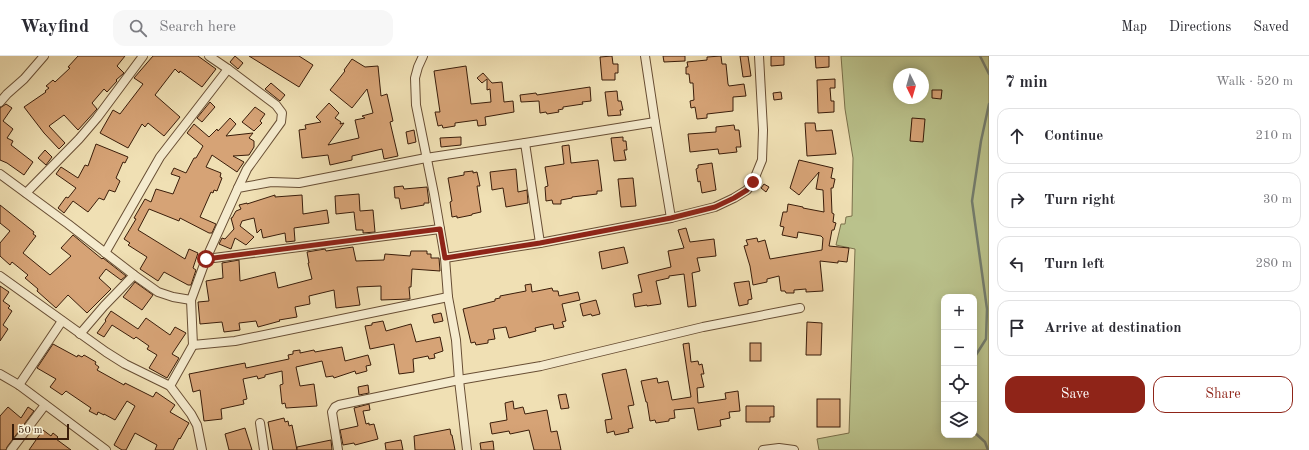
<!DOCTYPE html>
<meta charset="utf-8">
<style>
:root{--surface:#fff;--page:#f7f7f7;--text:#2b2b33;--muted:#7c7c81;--line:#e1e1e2;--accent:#8f2418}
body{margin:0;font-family:"Old Standard TT",serif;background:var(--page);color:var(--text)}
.controls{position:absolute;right:12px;bottom:12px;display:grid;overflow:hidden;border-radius:8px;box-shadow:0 2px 10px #0003}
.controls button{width:36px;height:36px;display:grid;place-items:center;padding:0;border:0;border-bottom:1px solid var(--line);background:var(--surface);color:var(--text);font:20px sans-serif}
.compass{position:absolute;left:893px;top:12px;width:36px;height:36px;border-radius:50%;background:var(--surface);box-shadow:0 2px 10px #0003;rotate:175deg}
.scale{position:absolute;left:12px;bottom:10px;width:57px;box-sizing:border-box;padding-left:4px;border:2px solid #3a1d0a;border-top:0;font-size:11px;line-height:14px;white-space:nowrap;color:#3a1d0a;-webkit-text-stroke:3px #f5ebce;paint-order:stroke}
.stop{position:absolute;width:12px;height:12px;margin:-9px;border:3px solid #8f2418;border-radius:50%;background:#fff}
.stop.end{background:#8f2418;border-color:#fff;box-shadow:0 1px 4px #0008}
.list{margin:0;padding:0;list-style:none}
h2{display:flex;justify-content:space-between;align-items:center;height:52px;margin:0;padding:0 16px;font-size:17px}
h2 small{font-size:13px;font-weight:400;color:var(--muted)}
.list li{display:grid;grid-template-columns:26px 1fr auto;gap:12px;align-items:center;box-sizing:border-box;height:56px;margin:0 8px 8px;padding:0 8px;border:1px solid var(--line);border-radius:12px}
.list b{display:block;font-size:15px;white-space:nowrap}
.list em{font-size:13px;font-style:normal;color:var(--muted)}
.actions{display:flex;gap:8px;padding:12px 16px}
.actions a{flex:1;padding:9px 0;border:1px solid var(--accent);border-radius:12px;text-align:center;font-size:14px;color:var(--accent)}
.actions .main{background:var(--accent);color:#fff}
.icon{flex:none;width:22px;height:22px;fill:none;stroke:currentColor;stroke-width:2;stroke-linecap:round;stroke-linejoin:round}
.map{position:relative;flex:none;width:989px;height:394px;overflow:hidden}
header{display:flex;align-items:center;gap:24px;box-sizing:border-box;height:56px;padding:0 20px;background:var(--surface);border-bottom:1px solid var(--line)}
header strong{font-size:19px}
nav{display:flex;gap:22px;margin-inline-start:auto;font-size:14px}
.search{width:280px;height:36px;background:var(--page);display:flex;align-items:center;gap:10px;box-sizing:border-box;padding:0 14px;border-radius:12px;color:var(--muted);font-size:15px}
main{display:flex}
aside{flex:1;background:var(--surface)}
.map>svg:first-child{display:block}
.green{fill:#bac28c;stroke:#7a704b;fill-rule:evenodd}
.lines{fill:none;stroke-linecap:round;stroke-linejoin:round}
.stream{stroke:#747d6e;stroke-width:2.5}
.building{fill:#d6a376;stroke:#3a1d0a}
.street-casing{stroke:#684e34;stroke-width:10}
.street{stroke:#f5ebce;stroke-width:8}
.route{stroke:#8f2418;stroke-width:5}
</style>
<header>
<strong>Wayfind</strong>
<div class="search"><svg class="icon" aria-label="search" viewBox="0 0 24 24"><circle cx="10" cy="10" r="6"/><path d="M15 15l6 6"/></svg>Search here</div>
<nav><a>Map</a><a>Directions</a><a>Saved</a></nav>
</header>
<main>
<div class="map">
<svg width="989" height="394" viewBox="0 0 989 394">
<rect width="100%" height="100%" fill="#f0e0b4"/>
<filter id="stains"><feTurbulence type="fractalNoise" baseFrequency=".005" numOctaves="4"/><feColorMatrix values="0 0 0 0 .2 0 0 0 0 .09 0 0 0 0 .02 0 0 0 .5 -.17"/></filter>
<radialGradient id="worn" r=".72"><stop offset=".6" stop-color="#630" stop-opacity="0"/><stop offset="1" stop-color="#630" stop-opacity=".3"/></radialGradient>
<path class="green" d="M841 0H989V394H819L817 383 849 377 855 193 836 189 841 168H845L846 161 852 160 853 102 845 53ZM899 18H923V42H899ZM944 241H974V379H944Z"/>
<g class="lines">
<g class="stream">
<path d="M980 0 989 18"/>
<path d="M974 302 986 283 987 253 972 145 981 85 989 48"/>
<path d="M974 376 985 386 988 394"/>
</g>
</g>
<g class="building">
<path d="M78 0H125L117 10 124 17 116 24 117 25 107 36 104 33 92 47 97 53 78 74 64 59 49 70 65 87 59 93 44 77 24 51 46 36 45 35 49 32 46 30 53 24 55 26 70 12 68 11Z"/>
<path d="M153 0H198L216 13 202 31 180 15 179 17 175 13 155 39 180 61 164 80 148 67 145 71 142 68 128 92 100 77 113 54 120 58 143 28 134 22Z"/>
<path d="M235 0 243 7 238 13 230 6Z"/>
<path d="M249 0H299L313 9 299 31Z"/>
<path d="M612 0 613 8H618V17H615V24H602L600 1Z"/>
<path d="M663 0H685V5L664 6Z"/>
<path d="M721 0 722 8H726L728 28 729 30 744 28 746 40 733 41V55L707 58V62L697 63 695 51 691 52 690 45 694 44 693 27H690L689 18H686V11H688L687 6 707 4V1Z"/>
<path d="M740 0H748L751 20 743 21Z"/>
<path d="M771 0H784V9L771 10Z"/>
<path d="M815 0H829V11L816 12Z"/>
<path d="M352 3 365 11 378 10 381 40 387 38 393 65 390 66 398 100 384 103 382 93 352 100V104L330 109 328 99 302 102 299 74 306 73 305 69 321 66 316 61 329 47 339 57 335 62 341 66 340 68 344 67 328 89 359 82 355 64 365 62 362 60 373 57 367 33 352 52 330 34 345 15 344 14Z"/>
<path d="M466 10 471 48 491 46 490 33 487 34V23L482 27 477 22 483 17 492 27 502 26 504 46 513 45 514 56 485 61 486 69 478 70 477 64 455 67V70L443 72 442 69 438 70 435 56H440L434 15Z"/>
<path d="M835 23V32H830L831 45H834V56L818 57 817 24Z"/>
<path d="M271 27 285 39 280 45 265 33Z"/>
<path d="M590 31 591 45 582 46 583 48 563 51V53L558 54 559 56 547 58 546 56 540 57 539 45 521 46 520 39 536 37 537 39Z"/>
<path d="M932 34H942L941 43 932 42Z"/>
<path d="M617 35 618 45H621L623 54H620L621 59 608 60 605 36Z"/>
<path d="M781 36 782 43 774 44 773 37Z"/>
<path d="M210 46 215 51 202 66 197 62Z"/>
<path d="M6 48 12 52 3 65 13 73 7 82 13 85 11 89 33 106 24 119 7 107 0 104V52Z"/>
<path d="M255 51 265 58 260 65 262 67 254 75 242 66Z"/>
<path d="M230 62 236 68 226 80 253 77 249 82 254 85V91L249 99 233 100 244 106 237 116 212 99 206 111 221 117 220 121 222 122 217 135 214 134 213 137 211 136 200 161 216 168 212 177H209L180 162 179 165 149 153 138 174 185 203 189 193 198 197 193 212 196 214 191 229H188L164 216 158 225 140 213 147 201 128 189 130 187 124 183 136 163 134 162 145 143 151 146 156 133 173 138 180 121 171 118 174 112 186 117 194 102H196L203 90 187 77 194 68 209 81 217 73 218 75Z"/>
<path d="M912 62 925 63 923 86 910 85Z"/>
<path d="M805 67H815L816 75 832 74 836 98 807 100Z"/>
<path d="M734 69 735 74H739L741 91H736L737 96 719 98 718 93 690 96 688 78 716 76V71Z"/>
<path d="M414 74 416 86 408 88 406 76Z"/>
<path d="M461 81V89L441 91 440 82Z"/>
<path d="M623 81V85H626L627 94H624L626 104 614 105 611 82Z"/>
<path d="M96 88 128 101 125 107 123 106 116 122 120 125 115 136 109 134 104 144 99 142 88 156 73 145 64 157 58 152 66 141 68 142 76 132 56 118 61 111 78 122 85 109 88 110Z"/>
<path d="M569 89 571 107 598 104 602 135H597V138L572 141V142L561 144V148H553L552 144 546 145 545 131 548 130 545 111 564 108 562 90Z"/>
<path d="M45 94 52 101 46 109 38 102Z"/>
<path d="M799 104 833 112 831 122 835 123 833 132H831L832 157 834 158 833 166 836 167 834 174H832L829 190 849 192 847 206 838 205V207L820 205 823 235 806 236V233L794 234V237H786L785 235H781L779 220 767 223V226L753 229 750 210 744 190 748 189 746 184 757 182 758 186 765 184 770 203 822 194 823 182 821 180 798 176 797 182 782 179 784 171 780 170 783 156H787L788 148 803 151V152L824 156 823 134 816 133 819 116 799 139 790 132Z"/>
<path d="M712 107 716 134 702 137 700 125 698 126 696 113 698 112V109Z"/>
<path d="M516 113 518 136 527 134 528 147 506 151 503 132 492 134 490 116Z"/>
<path d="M473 115V117L477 116 480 130H477L481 156 472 158V159L457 162V160L452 161 450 146 452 145 448 122 464 119V116Z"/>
<path d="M633 122 636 150 621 151 618 123Z"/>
<path d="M764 128 769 131 766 136 761 132Z"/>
<path d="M403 130 404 133 427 131 429 147H424V149L401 153 399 142H395L394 131Z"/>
<path d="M359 138 360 155 373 154 375 176 363 177V174H356L354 156 336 158 335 140Z"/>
<path d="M275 139V141L302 139 303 158 327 154 329 167 294 172 295 185 286 186 285 177 263 182 261 173 257 177 254 162 242 165 240 170 254 181 246 189 235 182 231 193 219 188 222 182 225 183 234 173 231 162H232L236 155 241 153 239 149 247 147V148Z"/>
<path d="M0 149 34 176 33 178 36 180 23 197 50 219 71 200 61 192 73 179 102 203 103 202 126 220 121 224 106 213 99 222 111 233 87 257 68 239 56 252 37 235 38 233 25 222 28 219 12 206 10 209 0 200V187L10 175 0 167Z"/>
<path d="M686 172 690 186 714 183 716 200 697 202 700 215 692 217 696 250 688 251 684 218 669 220V222L656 225 661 248 647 250V249L635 251 633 238 642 236 638 219 671 211 668 195 684 192 678 174Z"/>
<path d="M353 191 356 205 384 204 385 198 410 200 411 195H427V198H431V202H439L440 215 412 213 411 231H409L410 243 381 244V230L357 231 360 249 336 252 334 234 309 240 310 248 295 251 297 261 279 264 280 265 258 271 256 265 239 267 240 274 224 276 222 266 200 268 198 246 209 245 206 225 223 222 222 207 239 204 240 225 275 216 278 232 312 223 308 207H309L307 196 325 193 326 195Z"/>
<path d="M624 191 628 207 602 213 599 196Z"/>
<path d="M749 225 752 243 748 244V248L739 250 734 227Z"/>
<path d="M135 226 153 239 142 254 123 241Z"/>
<path d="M531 228 532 236 552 232 553 235H558L559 240 578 236 580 244 562 248 566 265 562 266 564 271 554 273 553 268 535 272 536 275 509 282 506 271 493 273 495 283 488 284V287L476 289 475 286 471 287 463 253 495 245V243L500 242V240L526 235 525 229Z"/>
<path d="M0 230 9 236 3 245 10 250 8 252 12 255 3 269 8 273 0 285Z"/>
<path d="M596 244 600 258 592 260 591 258 583 260 580 248Z"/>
<path d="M111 255 138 273 146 262 170 279 175 271 186 277 172 298 179 302 167 322 149 312 157 299 147 293 149 290 136 281 134 283 112 269 104 281 97 277 106 265 105 264Z"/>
<path d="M441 257 443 265 434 267 432 259Z"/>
<path d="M383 265 386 275 411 268 416 286 440 281 443 295 434 298 435 302 429 303 428 300 413 303 414 316 399 318 394 288 370 293 365 270 372 269V267Z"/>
<path d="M807 266 822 267 821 299H806Z"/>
<path d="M689 287 691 306 698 305 699 309 702 308 704 318H701L704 331 697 332 698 347 726 343 725 337 738 335 740 355 729 356 730 362 720 364 721 370 698 374 694 352 674 354 675 362 669 363V365L656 367 655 364 650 365 647 346H646L641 325 657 322 658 327 668 325 672 344 691 341 683 288Z"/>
<rect x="750" y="287" width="11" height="18"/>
<path d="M53 288 77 301 78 299 82 301 84 299 96 306 95 308 99 311 97 314 124 329 125 327 153 341 156 336 175 349 170 356 189 367 180 383 179 382 173 394H155L157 389 135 377 126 394H122L114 389 135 350 127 345 115 364 104 358V359L98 356 97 359 89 355 91 352 66 335 62 339 50 331 56 323 37 312Z"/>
<path d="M342 291 345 305 368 299 371 309 366 310 367 315 356 318 355 315 334 322 333 320 326 321 322 305 296 311 300 330 314 328 317 350 286 352 285 347 282 348 280 329 283 328 282 315 265 319V321L258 323 257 320 243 323 247 343 243 344 244 348 221 353 222 363 204 365 200 334 193 336 189 318 245 307 246 312 289 303 288 299 293 298V295L300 294V297L314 294 315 296Z"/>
<path d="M626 313 634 349 628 350 633 372 628 373 629 376 615 379 614 375 607 377 605 364 612 363 602 318Z"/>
<path d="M368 329 369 337 359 339 358 331Z"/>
<path d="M566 338 569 352 561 353 558 339Z"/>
<rect x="817" y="343" width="23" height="28"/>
<path d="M513 345 514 353 523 351 525 358 547 354 551 376 557 375 561 394H534L529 374 510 378 509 375 492 378 490 367 507 364 505 347Z"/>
<path d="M369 348 370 354 363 355 366 368 369 367V369L374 368 378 383 355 389 354 387 343 389 340 374 358 370 354 352Z"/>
<path d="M746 350H774V361H770V366H746Z"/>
<path d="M8 351 21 362 28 351 34 355 7 391 6 394H0V360Z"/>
<path d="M284 362 285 366 288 365 289 370 292 369 297 394H273L268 366Z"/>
<path d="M245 372 252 394H229L225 378Z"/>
<path d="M450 373 451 379H452L455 394H415L414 380Z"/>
<path d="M43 374 51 380 53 377 58 381 56 383 71 394H29Z"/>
<path d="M331 384 332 394H297V391Z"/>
<path d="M401 384 403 394H386L385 387Z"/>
<path d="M493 385 494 394H481L480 387Z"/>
</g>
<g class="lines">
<defs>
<g id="street">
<path d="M209 0 228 13"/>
<path d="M423 0 418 11 415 22 416 49 434 138 445 202 448 241 456 284 459 324 467 394"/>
<path d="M645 0 655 66"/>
<path d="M0 46 7 38 24 23 44 0"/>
<path d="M525 87 655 66 671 162"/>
<path d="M0 118 68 168 134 219 158 236 173 241 191 244"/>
<path d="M26 137 79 83 97 62 143 0"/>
<path d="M105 197 160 101 228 13 276 49 282 57 281 66 247 113 238 132"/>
<path d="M445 202 540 187 671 162 715 151 734 142 747 134 753 126 762 104 763 74 759 0"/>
<path d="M206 203 440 173"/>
<path d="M0 220 106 296 125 308 170 330 191 358 197 369 202 394"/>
<path d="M80 278 104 250 134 219"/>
<path d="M193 289 235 285 448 241"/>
<path d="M0 318 19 329 106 394"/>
<path d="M19 329 62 265"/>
<path d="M170 330 193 289 191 244 206 203 238 132 271 126 299 127 426 102 525 87 540 187"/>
<path d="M260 367 264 394"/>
<path d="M11 394 45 349"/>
<path d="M338 394 332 356 335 351 339 349 459 324 541 310 703 271 800 252"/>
<path d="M763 394 779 392 794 394"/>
</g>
</defs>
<use href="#street" class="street-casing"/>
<use href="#street" class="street"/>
</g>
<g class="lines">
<path class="route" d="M206 203 440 173 445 202 540 187 671 162 715 151 734 142 747 134 753 126"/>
</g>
<rect width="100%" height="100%" filter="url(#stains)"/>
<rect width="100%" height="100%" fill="url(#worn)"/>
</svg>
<div class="controls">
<button>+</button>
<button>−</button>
<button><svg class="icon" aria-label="locate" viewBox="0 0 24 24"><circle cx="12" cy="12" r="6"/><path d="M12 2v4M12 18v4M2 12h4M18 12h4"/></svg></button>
<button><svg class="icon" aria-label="layers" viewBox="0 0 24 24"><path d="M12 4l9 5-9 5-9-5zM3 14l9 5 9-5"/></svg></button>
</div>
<svg class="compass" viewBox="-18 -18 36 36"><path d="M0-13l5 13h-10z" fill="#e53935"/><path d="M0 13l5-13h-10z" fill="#7c7c81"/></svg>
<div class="scale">50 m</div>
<div class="stop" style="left:206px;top:203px"></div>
<div class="stop end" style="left:753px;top:126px"></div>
</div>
<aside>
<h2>7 min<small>Walk · 520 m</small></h2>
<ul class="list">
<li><svg class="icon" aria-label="ahead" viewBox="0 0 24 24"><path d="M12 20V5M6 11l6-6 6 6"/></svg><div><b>Continue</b></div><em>210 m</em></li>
<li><svg class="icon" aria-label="right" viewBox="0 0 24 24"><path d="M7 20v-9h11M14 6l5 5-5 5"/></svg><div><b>Turn right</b></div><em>30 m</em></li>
<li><svg class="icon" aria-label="left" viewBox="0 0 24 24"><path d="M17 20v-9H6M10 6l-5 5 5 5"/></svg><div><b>Turn left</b></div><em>280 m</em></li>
<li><svg class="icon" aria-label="arrive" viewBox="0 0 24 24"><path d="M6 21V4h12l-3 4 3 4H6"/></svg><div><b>Arrive at destination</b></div></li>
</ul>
<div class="actions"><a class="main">Save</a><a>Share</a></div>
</aside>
</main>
